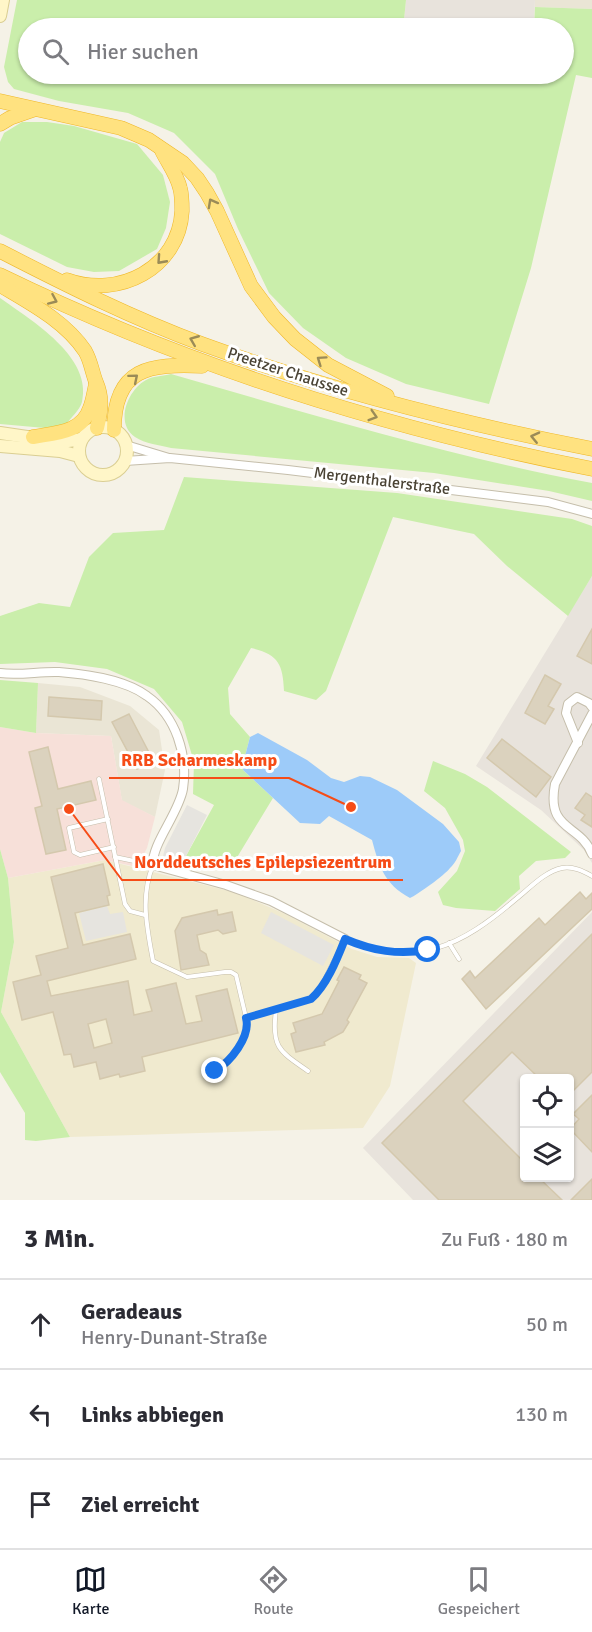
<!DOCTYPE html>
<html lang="de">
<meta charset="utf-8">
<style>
:root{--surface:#fff;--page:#f2f2f3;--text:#2b2b33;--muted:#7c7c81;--line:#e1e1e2;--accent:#111827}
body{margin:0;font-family:Signika,sans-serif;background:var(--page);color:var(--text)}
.controls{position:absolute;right:18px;bottom:18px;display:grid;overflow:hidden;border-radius:6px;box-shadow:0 2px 4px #0004}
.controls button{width:54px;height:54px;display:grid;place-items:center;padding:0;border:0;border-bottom:2px solid var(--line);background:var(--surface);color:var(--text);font:30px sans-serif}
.stop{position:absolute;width:18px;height:18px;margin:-14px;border:4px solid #1a73e8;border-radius:50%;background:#fff}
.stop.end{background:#1a73e8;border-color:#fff;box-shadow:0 2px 6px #0008}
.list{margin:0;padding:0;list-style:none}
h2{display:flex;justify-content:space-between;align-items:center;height:78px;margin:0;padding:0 24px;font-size:26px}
h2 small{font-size:20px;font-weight:400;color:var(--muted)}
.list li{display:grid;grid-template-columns:39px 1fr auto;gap:18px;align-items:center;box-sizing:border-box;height:90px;padding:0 24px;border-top:2px solid var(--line)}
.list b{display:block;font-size:22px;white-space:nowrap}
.list p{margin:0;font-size:20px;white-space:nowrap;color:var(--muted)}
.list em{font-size:20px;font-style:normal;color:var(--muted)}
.icon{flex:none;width:33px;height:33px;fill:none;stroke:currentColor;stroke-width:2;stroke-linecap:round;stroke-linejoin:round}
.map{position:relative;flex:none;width:592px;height:1200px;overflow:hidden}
.search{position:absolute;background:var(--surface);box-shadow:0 2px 4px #0004;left:18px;right:18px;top:18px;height:66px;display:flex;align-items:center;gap:15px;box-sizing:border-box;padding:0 21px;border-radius:33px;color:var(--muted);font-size:22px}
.sheet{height:348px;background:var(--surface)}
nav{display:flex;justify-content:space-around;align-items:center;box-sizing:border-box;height:84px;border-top:2px solid var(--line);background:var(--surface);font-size:16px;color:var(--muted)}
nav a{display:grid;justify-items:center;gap:3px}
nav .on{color:var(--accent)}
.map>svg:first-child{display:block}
.residential{fill:#eae5d5}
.industrial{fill:#e8e3dc;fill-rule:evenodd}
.education{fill:#f0eacf}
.medical{fill:#f7e0d9}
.green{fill:#caeeab}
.parking{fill:#e6e4df}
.water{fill:#9dcbf9}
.building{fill:#dbd2be;stroke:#d4c8ad;stroke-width:1.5;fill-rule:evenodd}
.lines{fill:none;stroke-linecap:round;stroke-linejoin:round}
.service-casing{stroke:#c5beab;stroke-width:5}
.minor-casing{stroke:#c5beab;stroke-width:10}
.secondary-casing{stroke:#dace92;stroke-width:14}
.trunk-casing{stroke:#efb727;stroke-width:15}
.service{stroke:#fff;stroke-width:4}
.minor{stroke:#fff;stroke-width:8}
.secondary{stroke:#fff6c8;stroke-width:12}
.trunk{stroke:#ffe280;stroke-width:14}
.oneway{stroke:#9b8b57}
.route{stroke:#1a73e8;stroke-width:8}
.labels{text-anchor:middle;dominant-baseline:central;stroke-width:6;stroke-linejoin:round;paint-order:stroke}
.street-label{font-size:16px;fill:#4a4335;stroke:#fff}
.leader{fill:none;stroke:#f64c17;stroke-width:2}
.callout-dot{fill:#f64c17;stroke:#fff;stroke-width:2}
.callout-label{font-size:18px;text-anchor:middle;font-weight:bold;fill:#f64c17;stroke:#fff;stroke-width:6;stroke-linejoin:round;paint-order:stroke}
</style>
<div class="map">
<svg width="592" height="1200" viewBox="0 0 592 1200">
<rect width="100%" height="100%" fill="#f5f2e7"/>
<g class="residential">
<path d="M535 0H592V9L535 7Z"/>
<path d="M38 683 80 687 130 706 159 730 165 770 155 817 122 801 111 736 36 733Z"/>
</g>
<g class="industrial">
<path d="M406 0H535L534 28H427L404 20Z"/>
<path d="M592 576V863L584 850 541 810 476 766Z"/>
<path d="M592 912V1200H413L363 1148ZM524 1078H570V1178H524Z"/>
</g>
<path class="education" d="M105 860 237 893 283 913 352 949 377 957 409 958 416 963 390 1086 363 1128 70 1137 1 1012 14 942 8 878Z"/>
<path class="medical" d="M0 727 36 733 111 736 122 800 155 817 147 848 137 867 105 860 8 878 0 849Z"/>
<g class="green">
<path d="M17 0H406L404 20 427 28H28V74H564V28H534L535 7 592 9V78L576 75 531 268 489 404 406 384 346 358 303 328 269 293 238 229 215 174 174 133 128 113 59 101 14 89 8 82 4 67Z"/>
<path d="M22 122H47L74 126 137 144 163 175 170 202 166 228 157 249 119 271 94 272 67 267 0 234V142L4 133Z"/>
<path d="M0 298C31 320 93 357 82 402 80 410 70 418 66 425L45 428 0 424Z"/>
<path d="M171 374C310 414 449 456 592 483V501L549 491 434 473 171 448C160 445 145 444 135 437 114 423 128 388 148 379 154 376 163 376 171 374Z"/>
<path d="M184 477 397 493 572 519 592 526V576L568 616 507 566 474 534 393 517 326 691 316 700 284 691C283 664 278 654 251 648L228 688 230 714 250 737 245 756 243 770 273 798 230 869 186 856 214 805 193 794 194 762 182 722 154 689 107 669 55 662 0 664V616L39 603 70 607 89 557 113 533 164 530Z"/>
<path d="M0 680 38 683 36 733 0 727Z"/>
<path d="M433 761 465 774 487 787 571 852 565 858 536 861 519 876 520 889 495 911 456 908 443 905 438 892 457 871 465 851 463 840 445 808 424 791Z"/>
<path d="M0 849 8 878 14 942 1 1012 70 1137 36 1141 25 1140V1113L0 1072Z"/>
</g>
<g class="parking">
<path d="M187 805 207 815 186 856 184 867 162 861 165 848Z"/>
<path d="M107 906 110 914 123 912 127 932 86 941 79 913Z"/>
<path d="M271 912 334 945 323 966 261 933Z"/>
</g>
<path class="water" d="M258 733 307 760 331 778 344 782 360 776 370 777 397 790 443 824 459 842 461 851C458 856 455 864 450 868 445 875 417 895 410 898 384 884 379 866 372 840L329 816 320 824 300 823 243 770 245 756 250 737Z"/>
<g class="building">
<path d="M592 629V664L577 656Z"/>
<path d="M545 675 561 684 548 706 554 709 545 724 525 713Z"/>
<path d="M49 697 102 701 101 720 48 716Z"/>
<path d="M129 714 154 762 137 769 112 722Z"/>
<path d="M502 739 551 777 536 797 487 758Z"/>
<path d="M48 747 58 789 91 781 96 800 57 809 66 850 46 854 35 808 42 806 29 752Z"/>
<path d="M586 793 592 797V827L581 820 585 815 575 808Z"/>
<path d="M103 864 110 895 107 896 109 905 75 913 83 945 130 934 136 959 47 981 51 996 128 981 134 1015 152 1011 146 990 176 983 186 1024 202 1021 196 996 227 989 238 1033 142 1057 145 1071 120 1077 119 1074 100 1079 96 1062 74 1067 71 1054 64 1055 53 1012 22 1020 13 982 41 975 36 956 68 948 51 877ZM106 1019 112 1043 94 1048 88 1024Z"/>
<path d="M580 892 586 899 592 893V909L486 1009 462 979 470 971 475 978 539 918 545 925Z"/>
<path d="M217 910 218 915 232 912 236 931 223 934 218 930 197 935 200 950 206 954 209 965 181 970 175 931 182 918Z"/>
<path d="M592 934V1072L570 1094V1078H539L512 1052 463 1101 525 1163V1178H539L562 1200H439L382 1143Z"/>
<path d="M344 967 361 975 359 979 367 983 347 1020 349 1022 343 1032 324 1042 325 1045 296 1052 291 1034 296 1032 293 1023 322 1014 339 981 337 980Z"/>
<path d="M592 1095V1152L570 1129 579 1119 573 1114Z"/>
<path d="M592 1179V1200H571Z"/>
</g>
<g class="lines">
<defs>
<g id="service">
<path d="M99 779 125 904 130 911 145 915"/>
<path d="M108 819 69 828 74 852 80 855 114 847"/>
<path d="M115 857 153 865C140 897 147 928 153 961L187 977 225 972H231L236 975 248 1026C245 1043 230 1062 215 1071"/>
<path d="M449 943 459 959"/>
<path d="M276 1010C271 1047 279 1051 308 1071"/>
<path d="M246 1018 311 999 317 995 345 939C417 969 461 946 516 899 530 888 544 872 562 868 573 866 583 871 592 876"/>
</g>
<g id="minor">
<path d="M126 445 169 458"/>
<path d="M125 461 170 458 288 470 548 502 592 514"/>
<path d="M0 673C19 676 40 671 59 672 85 674 126 680 147 696 176 716 188 755 183 789 179 813 151 845 153 865L226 885 271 901 345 939"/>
<path d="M592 714 555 784C546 832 580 823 592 854"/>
<path d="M578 743 566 713 568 704 577 697 589 703 592 707"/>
</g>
<g id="secondary">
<path d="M0 16 3 0"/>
<circle cx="103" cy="451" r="24"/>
<path d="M0 433 61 442 82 439"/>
<path d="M0 446 60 451 79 456"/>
</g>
<g id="trunk">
<path d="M0 101 121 128 149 140 183 163 197 178 207 193 217 211 251 286 274 317 295 339 328 365 387 396"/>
<path d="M0 124 10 118 33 110"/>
<path d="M0 251C66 285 132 318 202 344 328 390 460 423 592 449"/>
<path d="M0 275C187 366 388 429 592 469"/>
<path d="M67 280C119 299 179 268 182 211 182 203 182 195 180 188 177 175 168 163 162 151"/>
<path d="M0 285C30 303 65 321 85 351 91 361 92 372 96 382 103 398 101 411 97 428"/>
<path d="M114 430C114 367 150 364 202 366"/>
<path d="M33 437C55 433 82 433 90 408 93 401 94 392 96 384"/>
</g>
</defs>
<use href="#service" class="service-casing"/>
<use href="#minor" class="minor-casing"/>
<use href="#secondary" class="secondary-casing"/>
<use href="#trunk" class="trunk-casing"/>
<use href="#service" class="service"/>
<use href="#minor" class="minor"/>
<use href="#secondary" class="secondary"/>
<use href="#trunk" class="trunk"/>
</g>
<defs><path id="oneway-chevron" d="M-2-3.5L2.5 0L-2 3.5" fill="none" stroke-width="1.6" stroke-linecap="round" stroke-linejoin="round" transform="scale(1.5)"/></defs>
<g class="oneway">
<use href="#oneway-chevron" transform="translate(212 203) rotate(-119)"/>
<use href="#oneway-chevron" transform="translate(161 260) rotate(132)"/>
<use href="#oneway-chevron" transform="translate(53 300) rotate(24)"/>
<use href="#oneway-chevron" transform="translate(194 340) rotate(-158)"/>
<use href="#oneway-chevron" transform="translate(321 360) rotate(-145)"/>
<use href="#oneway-chevron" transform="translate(134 378) rotate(-40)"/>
<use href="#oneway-chevron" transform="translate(373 416) rotate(17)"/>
<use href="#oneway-chevron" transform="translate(535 437) rotate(-167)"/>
</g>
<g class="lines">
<path class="route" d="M215 1071C230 1062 251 1037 246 1018L311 999C327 985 337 959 345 939 373 951 398 955 428 950"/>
</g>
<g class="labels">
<g class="street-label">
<text transform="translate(288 372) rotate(18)">Preetzer Chaussee</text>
<text transform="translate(382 481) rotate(7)">Mergenthalerstraße</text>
</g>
</g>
<path class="leader" d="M351 807L289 778H109M69 809L122 880H403"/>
<g class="callout-dot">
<circle cx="351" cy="807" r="6"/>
<circle cx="69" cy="809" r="6"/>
</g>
<g class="callout-label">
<text x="199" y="766">RRB Scharmeskamp</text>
<text x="263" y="868">Norddeutsches Epilepsiezentrum</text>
</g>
</svg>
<div class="controls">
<button><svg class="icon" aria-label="locate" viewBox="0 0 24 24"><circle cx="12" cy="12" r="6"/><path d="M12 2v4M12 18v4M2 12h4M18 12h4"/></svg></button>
<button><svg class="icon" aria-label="layers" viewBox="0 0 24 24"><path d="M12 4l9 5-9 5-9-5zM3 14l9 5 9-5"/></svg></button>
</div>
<div class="stop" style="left:428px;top:950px"></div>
<div class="stop end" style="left:215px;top:1071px"></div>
<div class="search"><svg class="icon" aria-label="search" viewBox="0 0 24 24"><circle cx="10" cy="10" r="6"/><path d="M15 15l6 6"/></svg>Hier suchen</div>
</div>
<section class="sheet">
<h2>3 Min.<small>Zu Fuß · 180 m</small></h2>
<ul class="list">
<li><svg class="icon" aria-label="ahead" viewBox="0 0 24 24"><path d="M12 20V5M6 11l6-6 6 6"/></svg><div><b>Geradeaus</b><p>Henry-Dunant-Straße</p></div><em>50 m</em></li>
<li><svg class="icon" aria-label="left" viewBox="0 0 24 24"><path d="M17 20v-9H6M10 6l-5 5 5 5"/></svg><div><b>Links abbiegen</b></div><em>130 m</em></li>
<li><svg class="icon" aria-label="arrive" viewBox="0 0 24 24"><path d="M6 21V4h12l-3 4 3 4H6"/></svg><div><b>Ziel erreicht</b></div></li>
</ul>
</section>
<nav>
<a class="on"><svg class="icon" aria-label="map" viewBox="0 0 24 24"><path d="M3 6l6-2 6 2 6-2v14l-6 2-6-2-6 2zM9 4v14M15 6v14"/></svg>Karte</a>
<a><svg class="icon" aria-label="directions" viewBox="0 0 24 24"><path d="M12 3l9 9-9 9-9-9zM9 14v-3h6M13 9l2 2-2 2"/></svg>Route</a>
<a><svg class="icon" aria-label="saved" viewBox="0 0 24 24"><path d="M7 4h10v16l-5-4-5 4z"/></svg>Gespeichert</a>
</nav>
